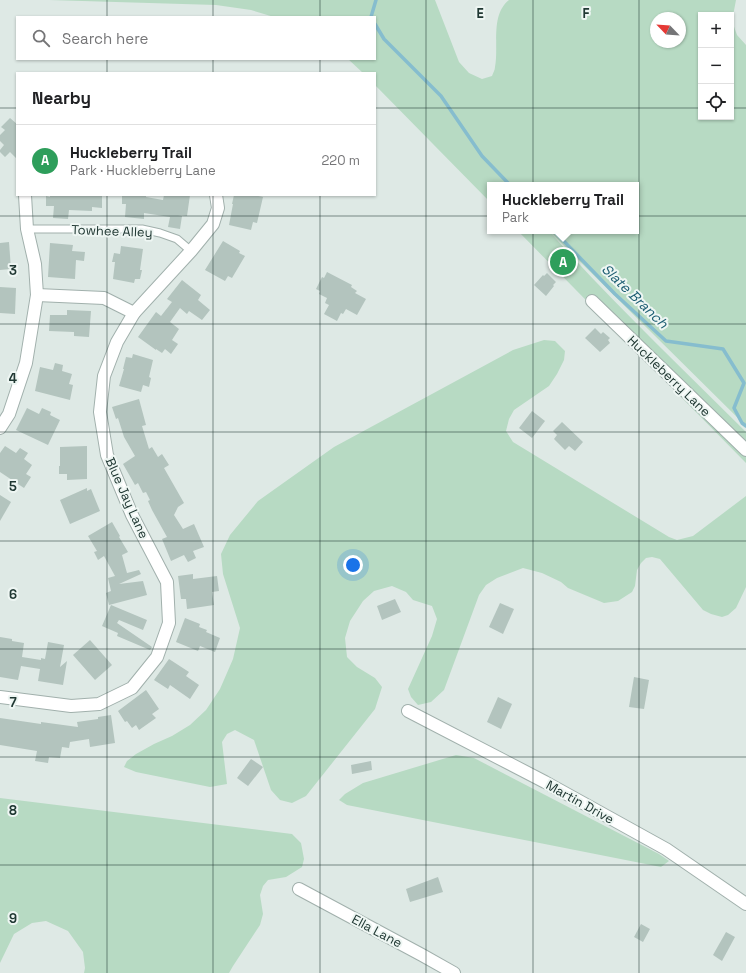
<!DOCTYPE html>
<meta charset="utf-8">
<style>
:root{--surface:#fff;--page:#f6f6f6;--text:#202124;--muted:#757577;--line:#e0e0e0;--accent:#0f766e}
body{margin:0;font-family:"Space Grotesk",sans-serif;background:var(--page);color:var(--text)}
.controls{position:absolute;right:12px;top:12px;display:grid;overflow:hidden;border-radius:0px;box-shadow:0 1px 3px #0004}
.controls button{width:36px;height:36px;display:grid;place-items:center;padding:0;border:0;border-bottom:1px solid var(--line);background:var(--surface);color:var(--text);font:20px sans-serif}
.compass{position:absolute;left:650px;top:12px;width:36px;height:36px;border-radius:50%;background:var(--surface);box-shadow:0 1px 3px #0004;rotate:295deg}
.you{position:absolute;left:353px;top:565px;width:14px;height:14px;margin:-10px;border:3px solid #fff;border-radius:50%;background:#1a73e8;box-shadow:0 0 0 6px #1a73e833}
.badge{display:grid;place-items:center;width:26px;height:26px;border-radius:50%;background:var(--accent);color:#fff;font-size:13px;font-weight:700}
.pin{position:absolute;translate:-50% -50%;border:2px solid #fff;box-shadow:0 1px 4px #0006}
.popup{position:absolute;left:487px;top:182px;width:152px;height:52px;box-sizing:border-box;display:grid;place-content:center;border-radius:0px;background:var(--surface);filter:drop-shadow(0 1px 3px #0005);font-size:13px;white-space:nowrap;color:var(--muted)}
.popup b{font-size:15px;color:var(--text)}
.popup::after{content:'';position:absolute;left:50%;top:100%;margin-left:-8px;border:8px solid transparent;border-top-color:var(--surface)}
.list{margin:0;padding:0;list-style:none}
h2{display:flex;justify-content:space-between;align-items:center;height:52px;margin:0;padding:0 16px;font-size:17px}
h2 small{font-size:13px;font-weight:400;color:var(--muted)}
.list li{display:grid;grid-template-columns:26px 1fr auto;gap:12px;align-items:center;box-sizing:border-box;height:72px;padding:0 16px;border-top:1px solid var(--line)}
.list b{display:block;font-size:15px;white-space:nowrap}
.list p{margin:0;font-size:13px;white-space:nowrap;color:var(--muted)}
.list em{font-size:13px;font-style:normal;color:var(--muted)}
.icon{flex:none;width:22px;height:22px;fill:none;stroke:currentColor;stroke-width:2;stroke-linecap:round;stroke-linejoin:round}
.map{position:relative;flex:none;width:746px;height:973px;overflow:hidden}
.search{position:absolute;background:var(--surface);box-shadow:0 1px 3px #0004;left:16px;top:16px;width:360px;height:44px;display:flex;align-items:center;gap:10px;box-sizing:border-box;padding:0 14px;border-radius:0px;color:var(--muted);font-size:15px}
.panel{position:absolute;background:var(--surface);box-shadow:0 1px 3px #0004;left:16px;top:72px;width:360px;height:124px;border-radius:0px}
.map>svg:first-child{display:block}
.green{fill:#b7dac3;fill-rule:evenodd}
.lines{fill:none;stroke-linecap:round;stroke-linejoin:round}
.stream{stroke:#86bdce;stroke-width:3.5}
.building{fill:#b3c4be}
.service-casing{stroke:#a1b0ac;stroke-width:9}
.minor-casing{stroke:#a1b0ac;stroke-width:14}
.service{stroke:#fff;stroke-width:7}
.minor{stroke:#fff;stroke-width:12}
.grid{fill:none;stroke:#203833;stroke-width:1;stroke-opacity:0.55}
.labels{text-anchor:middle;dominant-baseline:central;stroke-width:4;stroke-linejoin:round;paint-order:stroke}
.street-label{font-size:13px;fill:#203833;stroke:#eef6f3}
.water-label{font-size:14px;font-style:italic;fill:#1c5d72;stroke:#eef6f3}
.grid-label{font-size:13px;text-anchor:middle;font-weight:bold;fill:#203833;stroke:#eef6f3;stroke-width:4;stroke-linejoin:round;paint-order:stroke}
</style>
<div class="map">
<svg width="746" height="973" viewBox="0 0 746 973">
<rect width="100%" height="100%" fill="#dee9e5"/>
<g class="green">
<path d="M49 0H435L459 62 469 73 482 79 492 76C493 73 495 70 495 67 499 46 490 15 509 0H736L732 21 737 35 746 45V426L550 232C612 302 680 366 746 432V463L518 231H636V185H490V202L375 85V73H363L348 59H375V17H274L251 10 216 5ZM701 15H731V117H701ZM656 18H680V42H656Z"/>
<path d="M544 340 555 341 565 351 564 360 557 374 549 386 514 410 509 419 506 431 513 442 669 537 677 540 693 536 746 496V587L736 608 728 615 722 617 711 614 703 610 660 559 652 557 646 558 641 563 637 570 635 586 632 592 618 601 604 603 568 588 561 582 542 573 523 568 497 578 486 585 479 595 444 690 431 702 418 705 411 697 408 689 432 636 437 619 432 606 413 600 406 592 392 586 374 591 363 601 350 621 345 638 347 657 357 667 375 678 382 687 375 709 306 796 292 803 280 800 271 790 254 740 235 730 227 734 222 742 227 784 210 787 136 772 124 767 127 761 136 754 154 744 172 736 190 725 206 710 220 689 233 659 240 628 223 574 221 554 230 535 258 501 334 447 513 350Z"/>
<path d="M456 755 474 758 659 854 669 861 661 867 347 805 339 800 345 794 363 783Z"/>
<path d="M0 798 292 834 301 843 304 859 302 867 286 877 268 880 263 886 260 895 263 914 260 925 233 966 229 973H84L85 968 83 952 68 931 46 921 32 923 14 934 0 963Z"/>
</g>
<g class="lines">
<g class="stream">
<path d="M371 17 376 0"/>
<path d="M375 24 384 39 441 96 482 156 510 185"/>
<path d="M554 231 615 294 666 341 723 349 744 383 734 408 742 423 746 426"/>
</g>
</g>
<g class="building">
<path d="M10 118 17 124V159L10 152 5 157 0 152V150L4 145 0 141V135L5 130 1 127Z"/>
<path d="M50 195H100V196H102V208L92 207V211L69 210 68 219 53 218 54 206H46V196L50 197Z"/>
<path d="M122 195H146V197L163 200 164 195H190L187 216 178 215 182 216 180 229 168 227 170 217 144 213V219L125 217 126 204H122Z"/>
<path d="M234 195H254L263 197 257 223 253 222 251 230 229 225 233 204H232Z"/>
<path d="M223 241 240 251 239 253 245 256 232 278 228 276 225 281 205 270Z"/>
<path d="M9 242 11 269 0 270V243Z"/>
<path d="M50 243 73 245 72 251 85 252 84 261 76 260 75 279 48 277Z"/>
<path d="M121 246 143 249 140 270H142L140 279H135L134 283 113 279 115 262H112L114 253 120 254Z"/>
<path d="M327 272 352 285 351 287 357 291 355 293 366 299 357 315 346 309 343 314 341 313 337 321 324 314 329 305 325 303 327 298 319 294 320 291 316 289 322 277 324 278Z"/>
<path d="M547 273 556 282 553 285 554 286 546 296 534 285 543 275 544 276Z"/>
<path d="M182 280 201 295 198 300 210 310 202 320 189 311 187 314 180 308 170 322 179 329 172 340 178 344 171 354 165 349 162 353 156 349V350L138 337 156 312 161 316 172 302 167 299Z"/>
<path d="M0 287 16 288 15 314 0 313Z"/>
<path d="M67 310 91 311 89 337 74 336V332L49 331 50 315H67Z"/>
<path d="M595 328 601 334 603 332 610 338 608 340 610 343 600 352 585 338Z"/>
<path d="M133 354 153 360 149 377 151 378 149 387 143 385 141 392 119 386 124 369H123L126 357 132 358Z"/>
<path d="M55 363 63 365 62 371 72 374 69 384 73 385 70 400 35 391 40 367 53 370Z"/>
<path d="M139 399 146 425 142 426 149 449 152 447 158 457 162 454 169 465 164 468 184 503 178 507 174 515 183 529 194 524 204 547 193 551 196 558 188 562 184 555 171 561 162 539 167 537 152 510 148 501 150 500 146 492 143 493 138 483 135 485 123 464 135 456 124 437 118 418 116 419 112 407Z"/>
<path d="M27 408 39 414 42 408 51 412 50 415 60 420 48 445 16 430Z"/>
<path d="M532 411 545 421 532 438 519 428Z"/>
<path d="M562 422 583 442 575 451 569 446 565 450 554 439 557 435 553 431Z"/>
<path d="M5 446 16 453 20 448 28 453 24 459 32 465 26 474 31 477 24 488 0 472V453Z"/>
<path d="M87 446V479L67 480V474H59V466H60V447Z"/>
<path d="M87 488V491L91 489 100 511 70 524 60 500Z"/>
<path d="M0 495 11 502 0 521Z"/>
<path d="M112 522 120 536 119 537 128 552 122 555 127 573 139 570 141 574 119 584 143 581 147 595 109 605 106 593 111 591 108 578 115 576 104 556 98 560 94 552 97 551 88 536Z"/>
<path d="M193 574V579L217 576 219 591 212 592 214 605 187 609 186 599H181L178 576Z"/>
<path d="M395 599 401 612 382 620 377 606Z"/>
<path d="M500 603 514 609 503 634 489 627Z"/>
<path d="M111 605 147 620 143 630 119 620 117 623 152 647 150 650 117 636 118 633 102 626Z"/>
<path d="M185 618 200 624 199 627 207 630 206 632 220 638 215 652 200 646 198 651 176 642Z"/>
<path d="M0 637 12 639V641L24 643 22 657 41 660V658L45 659 48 642 64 645 60 667 67 661 63 685 38 681 40 669 21 666 18 680 0 677Z"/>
<path d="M90 640 112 665 95 680 73 655Z"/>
<path d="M169 659 189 672 186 676 199 685 190 699 170 685 168 689 154 680Z"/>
<path d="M634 677 649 680 644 709 629 707Z"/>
<path d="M146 690 159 709 152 714 156 718 139 730 136 725 132 728 127 721 125 722 118 711Z"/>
<path d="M498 697 512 704 501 729 487 722Z"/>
<path d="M111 715 115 743 90 747 89 739 70 742 69 748 62 747 60 758 49 757 48 763 35 761 37 751 0 745V718L41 724V722L78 727 77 722 98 719V717Z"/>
<path d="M251 759 263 767 248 786 237 778Z"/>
<path d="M371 761 372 770 352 774 351 765Z"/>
<path d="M438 877 443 892 410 902 406 889Z"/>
<path d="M641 924 650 929 643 942 634 937Z"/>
<path d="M726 932 735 937 722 961 713 955Z"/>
</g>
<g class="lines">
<defs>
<path id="service" d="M27 229H142L160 233 177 239 191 251"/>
<g id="minor">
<path d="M37 295 104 298 134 313"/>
<path d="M592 301 746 450"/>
<path d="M0 428 9 414 26 363 37 295 35 264 27 229 25 195"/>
<path d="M0 697 71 706 99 704 132 688 157 657 169 623 167 582 132 515 107 455 100 412 104 376 117 342 134 313 191 251 213 224 218 208 216 195"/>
<path d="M408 711 545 782 666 849 746 904"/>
<path d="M299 889 422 955 454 973"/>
</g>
</defs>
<use href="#service" class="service-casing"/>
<use href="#minor" class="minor-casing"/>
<use href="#service" class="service"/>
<use href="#minor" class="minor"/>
</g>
<path class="grid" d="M107 0V17M213 0V17M320 0V17M426 0V973M533 0V973M639 0V973M107 59V73M213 59V73M320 59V73M0 108H17M375 108H701M731 108H746M107 195V973M213 195V973M320 195V973M0 216H746M0 324H746M0 432H746M0 541H746M0 649H746M0 757H746M0 865H746"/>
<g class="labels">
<g class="street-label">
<text transform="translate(112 231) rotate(2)">Towhee Alley</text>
<text transform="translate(669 376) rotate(44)">Huckleberry Lane</text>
<text transform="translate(127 498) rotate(66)">Blue Jay Lane</text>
<text transform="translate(580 802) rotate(29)">Martin Drive</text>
<text transform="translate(377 931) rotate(28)">Ella Lane</text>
</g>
<g class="water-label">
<text transform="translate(635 296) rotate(44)">Slate Branch</text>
</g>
</g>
<g class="grid-label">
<text x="480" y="18">E</text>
<text x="586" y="18">F</text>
<text x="13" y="275">3</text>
<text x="13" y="383">4</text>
<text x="13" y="491">5</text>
<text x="13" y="599">6</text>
<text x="13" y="707">7</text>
<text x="13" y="815">8</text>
<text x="13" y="923">9</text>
</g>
</svg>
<div class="controls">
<button>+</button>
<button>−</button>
<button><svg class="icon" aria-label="locate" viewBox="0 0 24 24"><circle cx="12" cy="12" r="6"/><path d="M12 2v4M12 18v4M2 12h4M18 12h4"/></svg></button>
</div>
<svg class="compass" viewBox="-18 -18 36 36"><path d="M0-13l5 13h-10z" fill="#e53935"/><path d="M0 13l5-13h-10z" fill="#757577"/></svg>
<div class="you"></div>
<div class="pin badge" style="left:563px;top:262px;background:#2e9e5b">A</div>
<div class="popup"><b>Huckleberry Trail</b>Park</div>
<div class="search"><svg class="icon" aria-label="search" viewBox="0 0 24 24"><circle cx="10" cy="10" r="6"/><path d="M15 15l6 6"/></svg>Search here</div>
<section class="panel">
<h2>Nearby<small></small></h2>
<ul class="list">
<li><span class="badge" style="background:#2e9e5b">A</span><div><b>Huckleberry Trail</b><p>Park · Huckleberry Lane</p></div><em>220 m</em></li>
</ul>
</section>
</div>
